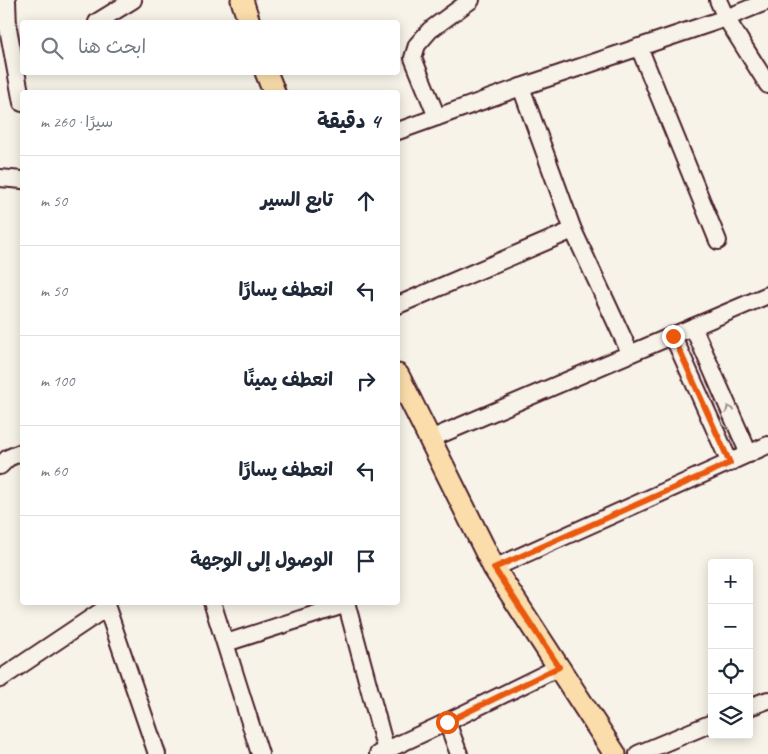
<!DOCTYPE html>
<html lang="ar">
<meta charset="utf-8">
<style>
:root{--surface:#fff;--page:#f6f6f7;--text:#1f2937;--muted:#747a83;--line:#e0e1e3}
body{margin:0;font-family:Caveat,"Playpen Sans Arabic",sans-serif;background:var(--page);color:var(--text);direction:rtl}
.controls{position:absolute;right:15px;bottom:15px;display:grid;overflow:hidden;border-radius:5px;box-shadow:0 2px 12px #0003}
.controls button{width:45px;height:45px;display:grid;place-items:center;padding:0;border:0;border-bottom:1px solid var(--line);background:var(--surface);color:var(--text);font:25px sans-serif}
.stop{position:absolute;width:15px;height:15px;margin:-11px;border:4px solid #ea580c;border-radius:50%;background:#fff}
.stop.end{background:#ea580c;border-color:#fff;box-shadow:0 1px 5px #0008}
.list{margin:0;padding:0;list-style:none}
h2{display:flex;justify-content:space-between;align-items:center;height:65px;margin:0;padding:0 20px;font-size:21px}
h2 small{font-size:16px;font-weight:400;color:var(--muted)}
.list li{display:grid;grid-template-columns:32px 1fr auto;gap:15px;align-items:center;box-sizing:border-box;height:90px;padding:0 20px;border-top:1px solid var(--line)}
.list b{display:block;font-size:19px;white-space:nowrap}
.list em{font-size:16px;font-style:normal;color:var(--muted)}
.icon{flex:none;width:28px;height:28px;fill:none;stroke:currentColor;stroke-width:2;stroke-linecap:round;stroke-linejoin:round}
.map{position:relative;flex:none;width:768px;height:754px;overflow:hidden;direction:ltr}
.search{position:absolute;background:var(--surface);box-shadow:0 2px 12px #0003;left:20px;top:20px;width:380px;height:55px;display:flex;align-items:center;gap:12px;box-sizing:border-box;padding:0 18px;border-radius:5px;color:var(--muted);font-size:19px}
.panel{position:absolute;background:var(--surface);box-shadow:0 2px 12px #0003;left:20px;top:90px;width:380px;height:515px;border-radius:5px;direction:rtl}
.map>svg:first-child{display:block}
.lines{fill:none;stroke-linecap:round;stroke-linejoin:round}
.minor-casing{stroke:#4a1f2b;stroke-width:20}
.major-casing{stroke:#4a1f2b;stroke-width:25}
.minor{stroke:#f7f3e8;stroke-width:16}
.major{stroke:#faddab;stroke-width:21}
.oneway{stroke:#a0898a}
.route{stroke:#ea580c;stroke-width:6}
</style>
<div class="map">
<svg width="768" height="754" viewBox="0 0 768 754">
<rect width="100%" height="100%" fill="#f7f3e8"/>
<filter id="ink" filterUnits="userSpaceOnUse"><feTurbulence type="fractalNoise" baseFrequency=".02" numOctaves="2"/><feDisplacementMap in="SourceGraphic" scale="10" xChannelSelector="R" yChannelSelector="G"/><feConvolveMatrix kernelMatrix="1 2 1 2 8 2 1 2 1" color-interpolation-filters="sRGB"/></filter>
<g filter="url(#ink)">
<g class="lines">
<defs>
<g id="minor">
<path d="M7 0 8 28 22 103"/>
<path d="M718 0 726 18 768 85"/>
<path d="M97 22 133 0"/>
<path d="M639 47 718 241"/>
<path d="M521 87 573 230 630 353"/>
<path d="M437 117 413 58 417 45 430 30 471 0"/>
<path d="M398 131 521 87 726 18 768 1"/>
<path d="M0 178 22 180"/>
<path d="M398 305 573 230"/>
<path d="M693 327 749 454"/>
<path d="M673 336 730 463"/>
<path d="M430 439 768 295"/>
<path d="M0 466 8 458 22 452"/>
<path d="M494 568 768 445"/>
<path d="M105 602 157 754"/>
<path d="M212 602 260 754"/>
<path d="M346 602 386 751"/>
<path d="M226 643 347 604"/>
<path d="M0 679 106 608"/>
<path d="M749 707 768 700"/>
<path d="M447 722 459 754"/>
<path d="M378 754 447 722 559 667"/>
<path d="M638 754 712 723"/>
</g>
<g id="major">
<path d="M242 0 249 22"/>
<path d="M266 72 274 92"/>
<path d="M398 375 494 568 615 754"/>
</g>
</defs>
<use href="#minor" class="minor-casing"/>
<use href="#major" class="major-casing"/>
<use href="#minor" class="minor"/>
<use href="#major" class="major"/>
</g>
<defs><path id="oneway-chevron" d="M-2-3.5L2.5 0L-2 3.5" fill="none" stroke-width="1.6" stroke-linecap="round" stroke-linejoin="round" transform="scale(1.25)"/></defs>
<use class="oneway" href="#oneway-chevron" transform="translate(729 409) rotate(-114)"/>
</g>
<g class="lines" filter="url(#ink)">
<path class="route" d="M447 722 559 667 494 568 730 463 673 336"/>
</g>
</svg>
<div class="controls">
<button>+</button>
<button>−</button>
<button><svg class="icon" aria-label="locate" viewBox="0 0 24 24"><circle cx="12" cy="12" r="6"/><path d="M12 2v4M12 18v4M2 12h4M18 12h4"/></svg></button>
<button><svg class="icon" aria-label="layers" viewBox="0 0 24 24"><path d="M12 4l9 5-9 5-9-5zM3 14l9 5 9-5"/></svg></button>
</div>
<div class="stop" style="left:447px;top:722px"></div>
<div class="stop end" style="left:673px;top:336px"></div>
<div class="search"><svg class="icon" aria-label="search" viewBox="0 0 24 24"><circle cx="10" cy="10" r="6"/><path d="M15 15l6 6"/></svg>ابحث هنا</div>
<section class="panel">
<h2>4 دقيقة<small>سيرًا · 260 m</small></h2>
<ul class="list">
<li><svg class="icon" aria-label="ahead" viewBox="0 0 24 24"><path d="M12 20V5M6 11l6-6 6 6"/></svg><div><b>تابع السير</b></div><em>50 m</em></li>
<li><svg class="icon" aria-label="left" viewBox="0 0 24 24"><path d="M17 20v-9H6M10 6l-5 5 5 5"/></svg><div><b>انعطف يسارًا</b></div><em>50 m</em></li>
<li><svg class="icon" aria-label="right" viewBox="0 0 24 24"><path d="M7 20v-9h11M14 6l5 5-5 5"/></svg><div><b>انعطف يمينًا</b></div><em>100 m</em></li>
<li><svg class="icon" aria-label="left" viewBox="0 0 24 24"><path d="M17 20v-9H6M10 6l-5 5 5 5"/></svg><div><b>انعطف يسارًا</b></div><em>60 m</em></li>
<li><svg class="icon" aria-label="arrive" viewBox="0 0 24 24"><path d="M6 21V4h12l-3 4 3 4H6"/></svg><div><b>الوصول إلى الوجهة</b></div></li>
</ul>
</section>
</div>
